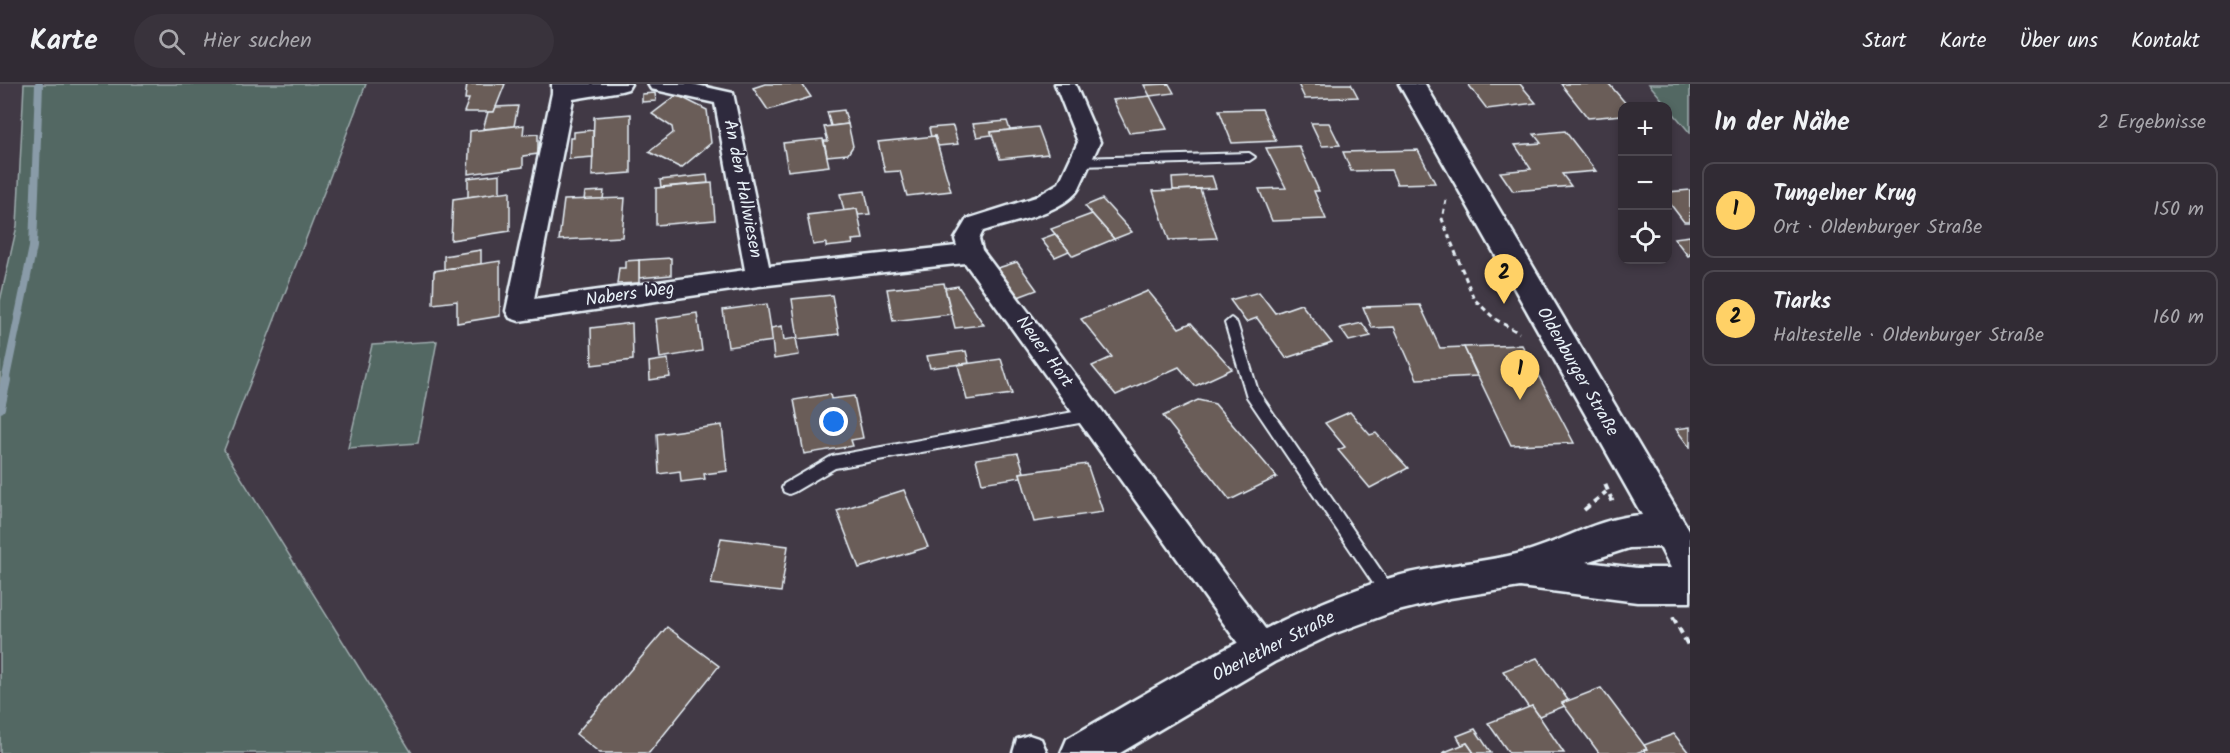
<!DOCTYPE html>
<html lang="de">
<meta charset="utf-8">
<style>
:root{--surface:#312b34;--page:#39333c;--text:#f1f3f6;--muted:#a8a7ac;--line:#4c474f;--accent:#ffd166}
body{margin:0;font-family:Kalam,sans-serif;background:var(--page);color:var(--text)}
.controls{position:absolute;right:18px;top:18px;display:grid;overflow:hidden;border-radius:12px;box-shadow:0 3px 9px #0003}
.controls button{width:54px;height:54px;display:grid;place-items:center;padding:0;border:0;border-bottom:2px solid var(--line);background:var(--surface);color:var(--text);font:30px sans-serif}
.you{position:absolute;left:834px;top:338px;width:21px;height:21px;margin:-15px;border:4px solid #fff;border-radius:50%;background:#1a73e8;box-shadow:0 0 0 9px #1a73e833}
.badge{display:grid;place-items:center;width:39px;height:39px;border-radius:50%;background:var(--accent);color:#111;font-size:20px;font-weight:700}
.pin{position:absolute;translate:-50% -50px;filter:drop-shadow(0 2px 3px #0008)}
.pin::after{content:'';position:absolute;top:32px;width:21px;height:18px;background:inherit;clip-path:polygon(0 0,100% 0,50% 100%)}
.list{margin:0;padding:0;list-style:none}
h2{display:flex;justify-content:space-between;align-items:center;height:78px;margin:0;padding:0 24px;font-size:26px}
h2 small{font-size:20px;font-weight:400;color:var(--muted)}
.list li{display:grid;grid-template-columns:39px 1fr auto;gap:18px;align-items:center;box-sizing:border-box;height:96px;margin:0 12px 12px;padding:0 12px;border:2px solid var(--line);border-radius:12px}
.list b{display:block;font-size:22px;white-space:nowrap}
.list p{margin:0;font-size:20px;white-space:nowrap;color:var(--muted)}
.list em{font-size:20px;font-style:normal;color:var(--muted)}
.icon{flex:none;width:33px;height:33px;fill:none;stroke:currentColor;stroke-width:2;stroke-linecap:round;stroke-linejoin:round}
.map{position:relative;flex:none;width:1690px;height:669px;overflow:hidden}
header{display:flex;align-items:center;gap:36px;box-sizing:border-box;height:84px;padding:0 30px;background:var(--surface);border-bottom:2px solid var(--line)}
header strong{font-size:28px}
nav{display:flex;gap:33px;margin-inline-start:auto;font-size:21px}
.search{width:420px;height:54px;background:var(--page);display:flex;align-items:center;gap:15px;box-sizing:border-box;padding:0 21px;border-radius:33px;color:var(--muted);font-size:22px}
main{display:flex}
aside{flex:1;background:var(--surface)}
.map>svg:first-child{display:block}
.green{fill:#536863;stroke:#9eacae;stroke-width:1.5}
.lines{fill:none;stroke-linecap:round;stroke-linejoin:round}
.stream-far1{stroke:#899ba8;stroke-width:8}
.stream{stroke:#899ba8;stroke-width:10}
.building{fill:#6b5d59;stroke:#e8f1f8;stroke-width:1.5}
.lane-casing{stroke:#e8f1f8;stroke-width:4}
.street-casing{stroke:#e8f1f8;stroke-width:5}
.secondary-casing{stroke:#e8f1f8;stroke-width:5}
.path-far1{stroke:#e8f1f8;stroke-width:3;stroke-dasharray:5 4;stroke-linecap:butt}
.path{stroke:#e8f1f8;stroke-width:4;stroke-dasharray:7 5;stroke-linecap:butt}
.lane{fill:#2f2a3d;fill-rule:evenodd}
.street{fill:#2f2a3d;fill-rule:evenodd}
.secondary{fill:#2f2a3d;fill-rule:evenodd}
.labels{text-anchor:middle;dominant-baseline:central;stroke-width:4.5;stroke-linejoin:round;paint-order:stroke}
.street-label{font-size:18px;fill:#e8f1f8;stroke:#2f2a3d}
</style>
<header>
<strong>Karte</strong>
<div class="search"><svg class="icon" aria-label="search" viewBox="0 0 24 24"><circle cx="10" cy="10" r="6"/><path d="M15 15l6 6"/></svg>Hier suchen</div>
<nav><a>Start</a><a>Karte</a><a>Über uns</a><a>Kontakt</a></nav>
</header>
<main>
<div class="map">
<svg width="1690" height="669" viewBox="0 0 1690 669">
<rect width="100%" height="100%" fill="#413945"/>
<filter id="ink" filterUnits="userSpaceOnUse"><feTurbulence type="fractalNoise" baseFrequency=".0167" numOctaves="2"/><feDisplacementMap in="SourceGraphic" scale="12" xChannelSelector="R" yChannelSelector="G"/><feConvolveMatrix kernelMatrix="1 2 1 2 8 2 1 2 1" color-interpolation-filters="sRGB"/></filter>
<g filter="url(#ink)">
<g class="green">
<path d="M24 0H366L224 366 412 669H0V217L17 142Z"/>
<path d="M1649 0H1690V49Z"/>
<path d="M437 257 418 359 348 364 372 261Z"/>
</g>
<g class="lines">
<path class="stream-far1" d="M5 298 33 163 39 0"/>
<path class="stream" d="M0 324 6 296"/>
</g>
<g class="building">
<path d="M467 0H505L494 28H464L469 15H465Z"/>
<path d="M765 0H802L811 13 768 26 753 4Z"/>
<path d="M1169 0 1174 9 1150 12 1144 1Z"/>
<path d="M1298 0H1351L1358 13 1305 15Z"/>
<path d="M1468 0H1520L1536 19 1487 25Z"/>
<path d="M1561 0H1609L1628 22H1622V31L1588 34Z"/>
<path d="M655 9 656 17 642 18V10Z"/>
<path d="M677 11 707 26 711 59 681 84 649 68 673 49 672 43 652 30Z"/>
<path d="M1150 12 1167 45 1129 49 1113 16Z"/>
<path d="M518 22 514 42 483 45 488 28H494L496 23Z"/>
<path d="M1262 25 1276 57 1232 59 1219 26Z"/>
<path d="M844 26 848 40 831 42 827 28Z"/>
<path d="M631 30V89L592 92 594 33Z"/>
<path d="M1007 37 1010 46 991 48 992 51 977 53 973 40Z"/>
<path d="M1311 39H1329L1340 61 1322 62Z"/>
<path d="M848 40 853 62 848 70 827 72 824 57H828L824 43Z"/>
<path d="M524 41 523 51 538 50V70L523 72V83L468 90 470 47Z"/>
<path d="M953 42 958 60 938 62 935 52 931 53 929 44Z"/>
<path d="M1038 43 1048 70 1000 75 991 48Z"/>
<path d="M593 46V73L569 75 570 54H574V48Z"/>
<path d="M1565 47 1596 87 1562 90 1571 102 1513 107 1500 88 1531 85 1515 61 1541 59 1534 50Z"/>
<path d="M935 52 951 107 907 112 900 87 885 88 878 58Z"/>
<path d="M823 55 829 82 788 87 783 59Z"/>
<path d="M1299 62 1319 107H1314L1326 135 1272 137 1259 105 1286 104 1266 64Z"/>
<path d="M1418 66 1435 99 1397 100 1391 86 1351 87 1343 68Z"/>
<path d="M500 90V109L468 113V94Z"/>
<path d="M707 91 708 99 661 103 660 96Z"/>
<path d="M1212 92 1216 104 1173 106 1172 94Z"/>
<path d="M712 99 715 136 656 141V104Z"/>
<path d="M1200 105 1217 154 1169 156 1153 107Z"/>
<path d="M1690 106V138H1684L1668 117V108Z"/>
<path d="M510 107V147L451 156 453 115Z"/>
<path d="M604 107 603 115 584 116 585 108Z"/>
<path d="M865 107 870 130 858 131 857 125 844 127 840 110Z"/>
<path d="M625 114 622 153 559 156 564 116Z"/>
<path d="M1102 115 1132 148 1114 155 1085 122Z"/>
<path d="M857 125 863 155 852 156 853 160 826 163V159L813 161 807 131Z"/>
<path d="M1092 130 1114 155 1073 172 1051 145Z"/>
<path d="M1055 150 1069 167 1055 173 1041 155Z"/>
<path d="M1690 152V171L1688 172 1674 154Z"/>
<path d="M481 166V180L444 185V172Z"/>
<path d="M671 174V191L639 194V176Z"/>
<path d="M639 176V199L617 200 619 184H625V177Z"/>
<path d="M500 177V232L457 239V217L433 220 434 187Z"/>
<path d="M1017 178 1037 206 1018 213 998 184Z"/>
<path d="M944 199 951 230 893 237 887 205Z"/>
<path d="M958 202 984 241 955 244 945 204Z"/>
<path d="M1148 207 1179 244 1191 239 1232 285 1195 302 1179 283 1116 311 1092 282 1112 273 1081 235Z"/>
<path d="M1259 208 1275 229 1301 220 1332 259 1286 274 1257 234 1246 238 1230 216Z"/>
<path d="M832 211 839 250 798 255 792 215Z"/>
<path d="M767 220 773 257 728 263 723 226Z"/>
<path d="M1420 221 1440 264 1464 263 1477 292 1417 295 1394 243 1372 244 1363 223Z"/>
<path d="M697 229 702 267 660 274 656 235Z"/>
<path d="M632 239 633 276 592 281 591 244Z"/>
<path d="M1362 239 1371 252 1349 257 1340 244Z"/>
<path d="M782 242 784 256 796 254 799 271 774 275 771 244Z"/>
<path d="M1522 261 1564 340 1574 359 1511 361 1464 263Z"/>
<path d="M966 267 969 279 930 284 927 272Z"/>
<path d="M668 275 670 293 650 296 649 278Z"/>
<path d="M1001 275 1012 310 967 316 958 281Z"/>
<path d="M830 310 831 315 854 312 863 354 851 356 853 362 804 370 794 316Z"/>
<path d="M1198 316 1215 320 1277 393 1230 416 1163 332Z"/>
<path d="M1350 328 1370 351 1376 349 1408 384 1370 404 1338 366 1345 363 1325 339Z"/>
<path d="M722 341 727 387 704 390 705 395 681 398 680 387 659 390 657 350Z"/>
<path d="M1690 343V364L1676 345Z"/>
<path d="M1018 369 1024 388 1020 389 1021 393 982 399 976 375Z"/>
<path d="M1087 380 1103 428 1034 438 1020 389Z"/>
<path d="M904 406 928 463 859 484 837 427Z"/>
<path d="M721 454 788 462 781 508 711 500Z"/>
<path d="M667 543 719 582 649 669H600L576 650Z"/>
<path d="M1537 574 1568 616 1562 619 1565 622 1539 632 1532 622 1529 624 1503 587Z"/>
<path d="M1601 604 1644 661 1647 665 1636 669H1599L1562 619Z"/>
<path d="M1532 622 1539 632 1564 669H1509L1488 639Z"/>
<path d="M1475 645 1491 669H1474L1467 659 1462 661 1457 652Z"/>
<path d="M1674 650 1689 669H1646L1644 666 1647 665 1644 661Z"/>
<path d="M1467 659 1474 669H1442Z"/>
</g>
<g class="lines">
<defs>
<g id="lane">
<path d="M1249 69 1255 73 1249 77 1080 82 1074 78 1080 74Z"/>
<path d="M1231 234 1237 239 1258 307 1395 507 1398 512 1395 517 1390 519 1385 517 1247 313 1225 239Z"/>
<path d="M1090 325 1095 327 1097 331 1095 335 1090 337 835 384 794 408 789 410 784 408 782 404 784 400 832 372Z"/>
</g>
<g id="street">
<path d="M552 0H631L628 5 621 7 573 15 534 215 745 186 715 19 651 5 648 0H692L733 9 769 182 957 162 955 155 967 135 1036 113 1059 99 1078 58 1055 0H1075L1100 58 1079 104C1066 128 1009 139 983 147L979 155 982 166 1272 554 1277 565 1272 576 1261 580 1250 576 965 179 759 202 519 237 510 234 506 227 552 9Z"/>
<path d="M1029 651 1041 655 1047 669H1013L1017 655Z"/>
</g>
<path id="secondary" d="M1399 0H1425L1690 448V518H1637L1520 503 1450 514 1390 529 1333 550 1274 578 1120 669H1061L1067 655C1171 595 1272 532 1387 495 1430 482 1474 480 1517 470 1559 460 1597 433 1642 431ZM1660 463 1671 484H1637L1586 478 1629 464Z"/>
</defs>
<use href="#lane" class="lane-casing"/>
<use href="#street" class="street-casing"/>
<use href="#secondary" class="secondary-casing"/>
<path class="path-far1" d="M1446 116 1442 135 1474 215 1495 235 1519 249"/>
<g class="path">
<path d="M1605 400 1614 421"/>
<path d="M1584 426 1606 408"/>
<path d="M1673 533 1690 565"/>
</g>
<use href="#lane" class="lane"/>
<use href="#street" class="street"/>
<use href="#secondary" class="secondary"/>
</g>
</g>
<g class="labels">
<g class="street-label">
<text transform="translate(742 105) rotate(79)">An den Hallwiesen</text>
<text transform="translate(630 211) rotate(-8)">Nabers Weg</text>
<text transform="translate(1044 268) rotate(54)">Neuer Hort</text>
<text transform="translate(1577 288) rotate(60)">Oldenburger Straße</text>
<text transform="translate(1274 563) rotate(-27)">Oberlether Straße</text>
</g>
</g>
</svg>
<div class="controls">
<button>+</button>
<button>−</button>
<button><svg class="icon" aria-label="locate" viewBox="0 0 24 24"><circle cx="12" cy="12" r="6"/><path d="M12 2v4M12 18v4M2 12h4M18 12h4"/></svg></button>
</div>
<div class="you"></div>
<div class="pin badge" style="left:1520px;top:316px">1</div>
<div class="pin badge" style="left:1504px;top:220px">2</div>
</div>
<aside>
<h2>In der Nähe<small>2 Ergebnisse</small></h2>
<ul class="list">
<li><span class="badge">1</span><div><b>Tungelner Krug</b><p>Ort · Oldenburger Straße</p></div><em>150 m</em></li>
<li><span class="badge">2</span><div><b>Tiarks</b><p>Haltestelle · Oldenburger Straße</p></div><em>160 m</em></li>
</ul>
</aside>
</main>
